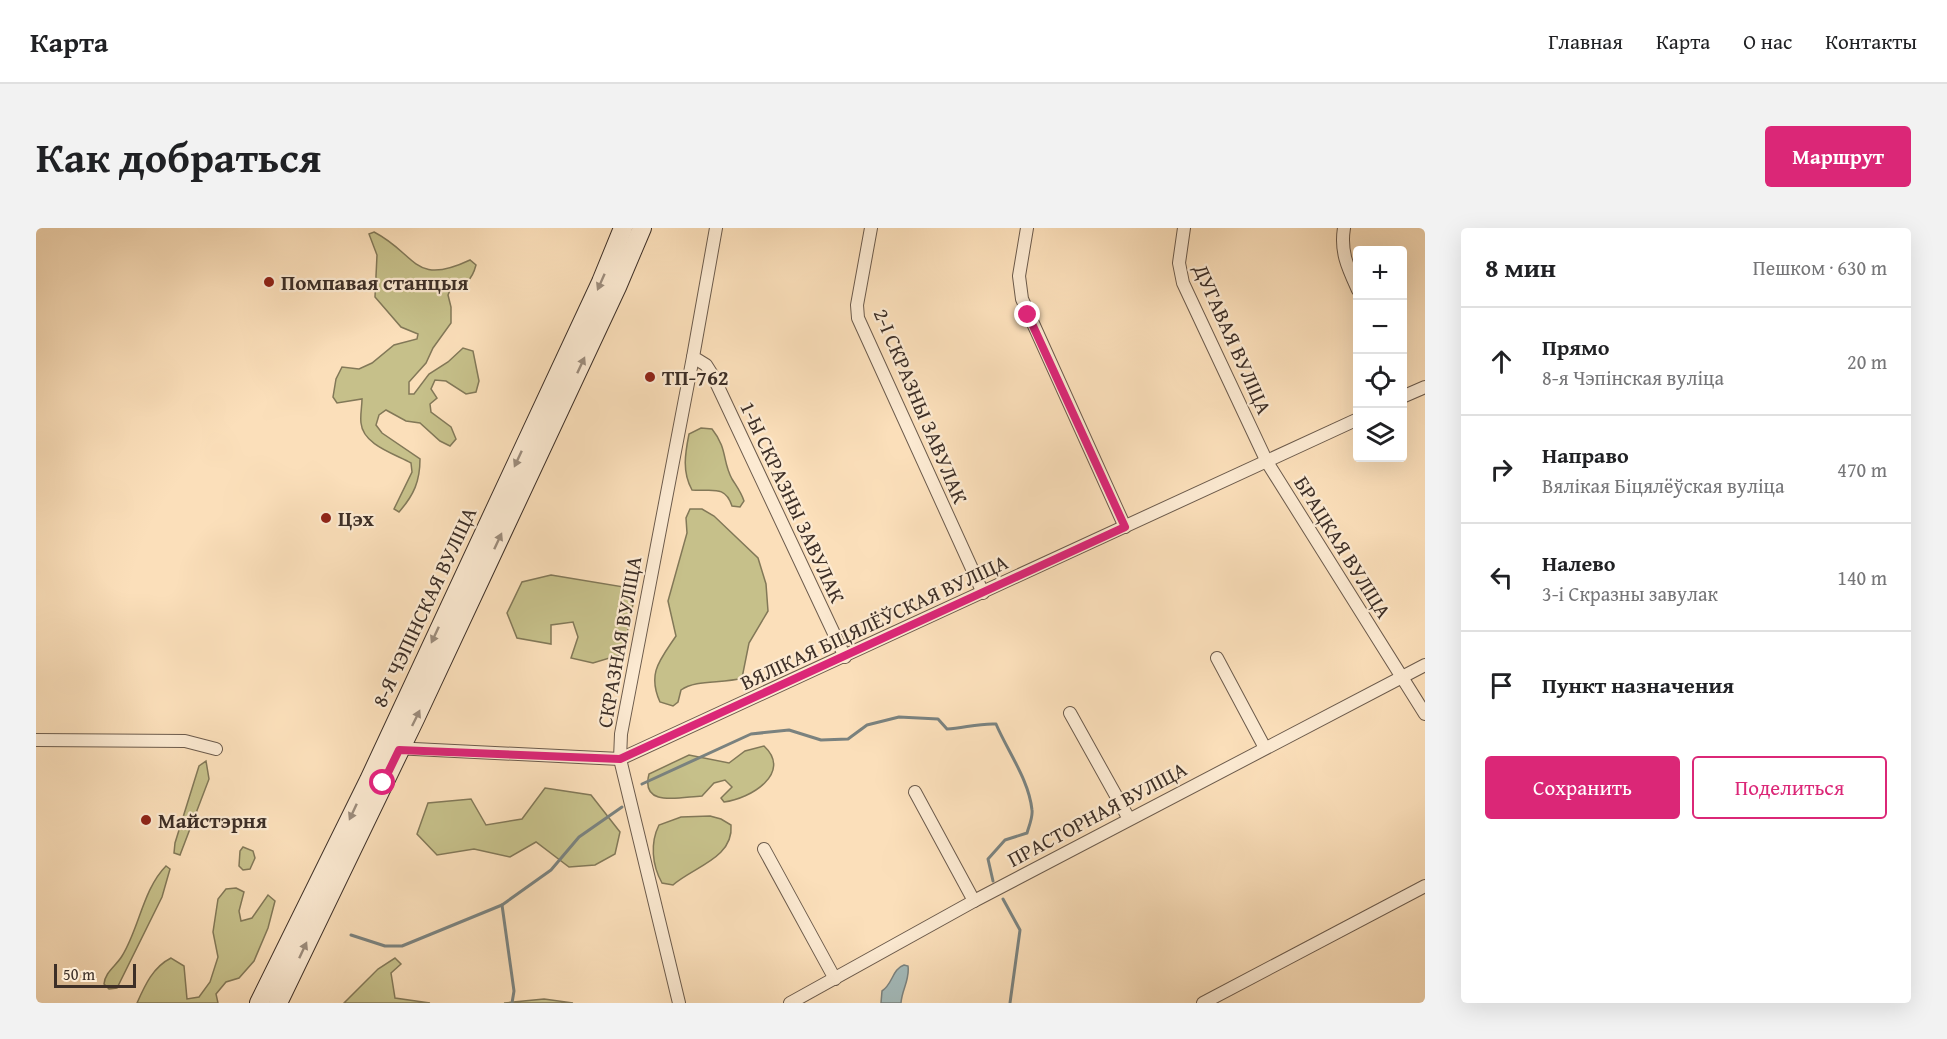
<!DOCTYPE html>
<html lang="ru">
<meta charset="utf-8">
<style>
:root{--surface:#fff;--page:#f2f2f2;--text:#202124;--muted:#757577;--line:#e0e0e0;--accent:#db2777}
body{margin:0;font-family:"Gentium Book Plus",serif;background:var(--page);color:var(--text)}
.controls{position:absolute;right:18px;top:18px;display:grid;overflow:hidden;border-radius:6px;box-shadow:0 6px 24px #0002}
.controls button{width:54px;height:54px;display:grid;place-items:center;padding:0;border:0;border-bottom:2px solid var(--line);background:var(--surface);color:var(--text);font:30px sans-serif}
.scale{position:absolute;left:18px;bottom:15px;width:82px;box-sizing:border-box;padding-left:6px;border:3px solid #3d2f27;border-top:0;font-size:16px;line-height:21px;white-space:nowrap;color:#3d2f27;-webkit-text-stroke:4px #fcead2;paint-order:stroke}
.stop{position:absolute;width:18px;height:18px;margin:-14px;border:4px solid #db2777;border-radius:50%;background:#fff}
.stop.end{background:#db2777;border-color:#fff;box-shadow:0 2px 6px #0008}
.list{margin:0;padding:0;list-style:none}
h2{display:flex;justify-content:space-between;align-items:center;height:78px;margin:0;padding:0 24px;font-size:26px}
h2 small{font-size:20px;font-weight:400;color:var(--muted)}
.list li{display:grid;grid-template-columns:39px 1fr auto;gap:18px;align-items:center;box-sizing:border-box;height:108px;padding:0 24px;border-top:2px solid var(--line)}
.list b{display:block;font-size:22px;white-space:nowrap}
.list p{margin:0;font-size:20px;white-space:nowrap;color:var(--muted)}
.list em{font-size:20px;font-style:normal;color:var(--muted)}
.actions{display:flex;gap:12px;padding:18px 24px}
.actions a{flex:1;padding:14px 0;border:2px solid var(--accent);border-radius:6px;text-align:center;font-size:21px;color:var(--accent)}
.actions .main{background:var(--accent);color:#fff}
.icon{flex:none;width:33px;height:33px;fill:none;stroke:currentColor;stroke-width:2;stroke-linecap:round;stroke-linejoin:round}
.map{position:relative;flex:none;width:1389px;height:775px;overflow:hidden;border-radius:6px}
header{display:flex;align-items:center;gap:36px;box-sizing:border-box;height:84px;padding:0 30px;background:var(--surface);border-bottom:2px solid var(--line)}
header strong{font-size:28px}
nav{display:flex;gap:33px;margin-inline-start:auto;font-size:21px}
.intro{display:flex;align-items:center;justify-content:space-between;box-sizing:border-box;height:144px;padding:0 36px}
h1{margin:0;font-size:42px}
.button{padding:15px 27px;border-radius:6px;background:var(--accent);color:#fff;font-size:21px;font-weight:700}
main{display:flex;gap:36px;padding:0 36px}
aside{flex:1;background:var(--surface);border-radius:6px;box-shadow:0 6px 24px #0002}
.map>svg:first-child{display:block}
.green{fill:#c6c08a;stroke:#827858;stroke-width:1.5}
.water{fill:#a3baba;stroke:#7a827f;stroke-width:1.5}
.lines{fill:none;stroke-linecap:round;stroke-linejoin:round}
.stream{stroke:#7a827f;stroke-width:3}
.minor-casing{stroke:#6c5b4c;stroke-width:14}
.secondary-casing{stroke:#3d2f27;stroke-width:20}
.minor{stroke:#fcead2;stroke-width:12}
.secondary{stroke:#fcead2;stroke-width:18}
.oneway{fill:#9c8c7c}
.route{stroke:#db2777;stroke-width:8}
.poi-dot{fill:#8f2418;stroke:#fcead2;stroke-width:2}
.labels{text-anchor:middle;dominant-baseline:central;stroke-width:4.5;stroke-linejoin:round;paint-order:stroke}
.poi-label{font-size:21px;font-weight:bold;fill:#3d2f27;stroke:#fcead2;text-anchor:start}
.street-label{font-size:21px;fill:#3d2f27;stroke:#fcead2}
</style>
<header>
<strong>Карта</strong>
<nav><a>Главная</a><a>Карта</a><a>О нас</a><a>Контакты</a></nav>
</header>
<div class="intro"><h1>Как добраться</h1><a class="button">Маршрут</a></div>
<main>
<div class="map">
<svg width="1389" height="775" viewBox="0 0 1389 775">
<rect width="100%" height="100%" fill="#fbdfba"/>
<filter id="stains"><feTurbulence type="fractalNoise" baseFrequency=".00333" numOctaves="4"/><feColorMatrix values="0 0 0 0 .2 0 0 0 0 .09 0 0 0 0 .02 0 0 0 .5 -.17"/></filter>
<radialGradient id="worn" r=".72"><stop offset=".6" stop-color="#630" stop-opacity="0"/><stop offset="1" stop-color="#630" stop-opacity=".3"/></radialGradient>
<g class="green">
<path d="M338 4C381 26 377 59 434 32L440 37C436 52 430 57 415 60L412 67 415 79V95L397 120 390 135 373 154V166H378L393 146 412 134 427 120 437 123 443 153 440 164 430 166 410 153 399 152 395 161 401 170 394 176 395 184 415 199 420 211 414 218 404 213 384 195 370 193 350 182 343 187 340 197 346 205 384 231C384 253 378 267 363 284L358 281 376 244 375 235C359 226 327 217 325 195 324 187 326 179 326 171L301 175 297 169 300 151 306 139 323 141 336 135 358 117 381 111 382 106 365 99 339 69 341 27 333 6Z"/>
<path d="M665 200 676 201C692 221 686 233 696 251 701 259 705 264 708 273L704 279 696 278C689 256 675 264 656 262 646 244 649 226 653 206Z"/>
<path d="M654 281H666L678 288 722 330 730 356 732 383 713 415 706 450C687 456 660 451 645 462L642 474 637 478 624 474C611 445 624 432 640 408L632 373 651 305 650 290Z"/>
<path d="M515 347 600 361 587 426 557 435 535 430 542 409 537 394 515 397V416L481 410 471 385 486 354Z"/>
<path d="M728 518C757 545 714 571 688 574L685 570 696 559 689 552 678 555 666 568C644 569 604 580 613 546L653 527 693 535 709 523Z"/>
<path d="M170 533 173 551 144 627 138 625 139 615 163 538Z"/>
<path d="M509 560 555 567 584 604 579 626 559 637 533 639 500 614 474 629 438 621 401 627 381 606 392 575 435 571 450 597 486 591Z"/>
<path d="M674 588 685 591 695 597C698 630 657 639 637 657L626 655C616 637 614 615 623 597L645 589Z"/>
<path d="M207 619 217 623 219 630 214 641 207 642 203 638 204 623Z"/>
<path d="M130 638 134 641 126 669 81 760 73 761 68 756C69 744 80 738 86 728 103 701 107 661 130 638Z"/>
<path d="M200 660 208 664 203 683 205 693 216 690 232 667 239 673 232 700 218 733 203 750 190 754 180 766 182 775H101C109 757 117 739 135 730L148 738 151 771 163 769 174 754 182 729 177 704 182 671 190 661Z"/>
<path d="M359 730 365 736 355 745 359 770 394 775H308L342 741Z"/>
<path d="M508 771 537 775H468Z"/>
</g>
<path class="water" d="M868 737 872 738C874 752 866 761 865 775H845L846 763C857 756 856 741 868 737Z"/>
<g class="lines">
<g class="stream">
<path d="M606 556 715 506 753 502 785 512 812 511 831 497 863 489 902 491 911 501C928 500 943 495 960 496 972 524 993 552 996 582 997 589 993 598 991 605L969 612 952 631 957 653"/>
<path d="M967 671 984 702 974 775"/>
<path d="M466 677 478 763 476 775"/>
<path d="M315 707 349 718H366L466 677 515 642 543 609 586 579"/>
</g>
<defs>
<g id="minor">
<path d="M680 0 657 129 670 137 677 148 809 429"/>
<path d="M835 0 821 77 822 90 947 365"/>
<path d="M991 0 983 48 986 71 1089 299"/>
<path d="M1148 0 1143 35 1147 55 1231 234 1389 486"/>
<path d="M1308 0C1304 24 1312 40 1322 62"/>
<path d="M1366 169 1389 159"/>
<path d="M1181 430 1229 520"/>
<path d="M1034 485 1093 591"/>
<path d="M0 512 149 513 180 521"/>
<path d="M358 520 584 531 1322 191"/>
<path d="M879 564 938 673"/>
<path d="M728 621 799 751"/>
<path d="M643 775 584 531 585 506 657 129"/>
<path d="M754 775 938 673 1389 437"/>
<path d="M1167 775 1389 658"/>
</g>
<g id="secondary">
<path d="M223 775 333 552 565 54 587 0"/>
<path d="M242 775 379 491 581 59 606 0"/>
</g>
</defs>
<use href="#minor" class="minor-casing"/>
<use href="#secondary" class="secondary-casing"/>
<use href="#minor" class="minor"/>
<use href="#secondary" class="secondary"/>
</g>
<defs><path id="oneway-solid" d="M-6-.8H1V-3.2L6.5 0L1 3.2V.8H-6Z" transform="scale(1.5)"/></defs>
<g class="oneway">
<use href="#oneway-solid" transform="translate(565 54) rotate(114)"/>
<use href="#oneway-solid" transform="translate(545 137) rotate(-65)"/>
<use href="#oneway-solid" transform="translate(482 231) rotate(115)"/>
<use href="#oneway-solid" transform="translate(462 313) rotate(-65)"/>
<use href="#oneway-solid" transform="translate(399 407) rotate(115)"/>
<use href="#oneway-solid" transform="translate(380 490) rotate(-64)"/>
<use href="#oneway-solid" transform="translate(317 584) rotate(115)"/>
<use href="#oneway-solid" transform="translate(267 722) rotate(-65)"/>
</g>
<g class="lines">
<path class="route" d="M347 555 363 522 584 531 1089 299 992 87"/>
</g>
<g class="poi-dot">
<circle cx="233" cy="54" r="6"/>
<circle cx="614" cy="149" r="6"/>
<circle cx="290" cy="290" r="6"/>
<circle cx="110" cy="592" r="6"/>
</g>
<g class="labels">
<g class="poi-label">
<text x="245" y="54">Помпавая станцыя</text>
<text x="626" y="149">ТП-762</text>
<text x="302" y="290">Цэх</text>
<text x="122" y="592">Майстэрня</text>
</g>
<g class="street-label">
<text transform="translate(1197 111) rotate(66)">ДУГАВАЯ ВУЛІЦА</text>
<text transform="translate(885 178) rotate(67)">2-І СКРАЗНЫ ЗАВУЛАК</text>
<text transform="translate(757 274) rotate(65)">1-Ы СКРАЗНЫ ЗАВУЛАК</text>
<text transform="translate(1307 319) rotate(58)">БРАЦКАЯ ВУЛІЦА</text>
<text transform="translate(388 379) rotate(-65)">8-Я ЧЭПІНСКАЯ ВУЛІЦА</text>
<text transform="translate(838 394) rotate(-25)">ВЯЛІКАЯ БІЦЯЛЁЎСКАЯ ВУЛІЦА</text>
<text transform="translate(583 414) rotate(-80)">СКРАЗНАЯ ВУЛІЦА</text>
<text transform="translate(1061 586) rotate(-28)">ПРАСТОРНАЯ ВУЛІЦА</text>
</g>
</g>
<rect width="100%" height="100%" filter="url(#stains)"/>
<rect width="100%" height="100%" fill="url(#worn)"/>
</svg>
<div class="controls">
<button>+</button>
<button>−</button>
<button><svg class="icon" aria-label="locate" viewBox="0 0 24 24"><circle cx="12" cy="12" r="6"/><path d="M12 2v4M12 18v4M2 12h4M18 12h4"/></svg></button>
<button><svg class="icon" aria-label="layers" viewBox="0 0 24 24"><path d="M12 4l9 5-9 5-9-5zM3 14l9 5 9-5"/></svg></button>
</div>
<div class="scale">50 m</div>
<div class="stop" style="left:347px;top:555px"></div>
<div class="stop end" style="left:992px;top:87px"></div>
</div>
<aside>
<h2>8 мин<small>Пешком · 630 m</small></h2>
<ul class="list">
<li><svg class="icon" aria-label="ahead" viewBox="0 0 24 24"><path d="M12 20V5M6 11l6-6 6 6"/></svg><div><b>Прямо</b><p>8-я Чэпінская вуліца</p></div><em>20 m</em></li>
<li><svg class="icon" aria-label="right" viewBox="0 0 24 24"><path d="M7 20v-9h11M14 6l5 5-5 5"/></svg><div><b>Направо</b><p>Вялікая Біцялёўская вуліца</p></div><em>470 m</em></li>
<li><svg class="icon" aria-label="left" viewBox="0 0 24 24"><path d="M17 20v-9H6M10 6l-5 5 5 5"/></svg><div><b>Налево</b><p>3-і Скразны завулак</p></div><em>140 m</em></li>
<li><svg class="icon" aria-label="arrive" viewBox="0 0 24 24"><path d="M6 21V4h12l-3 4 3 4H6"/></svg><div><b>Пункт назначения</b></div></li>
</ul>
<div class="actions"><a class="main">Сохранить</a><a>Поделиться</a></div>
</aside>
</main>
